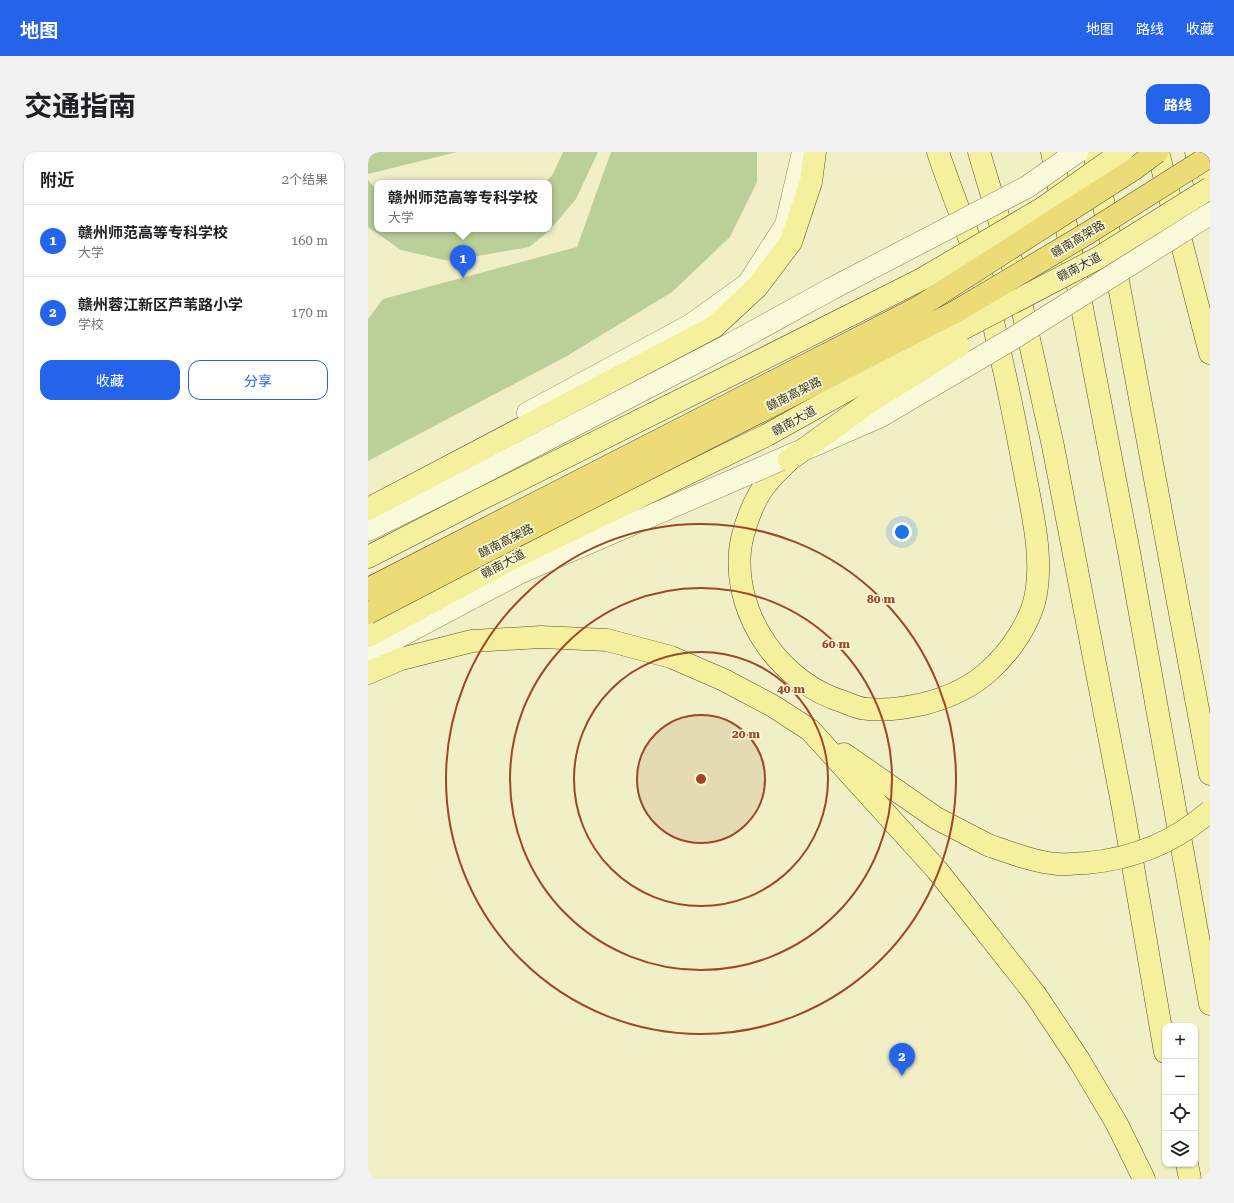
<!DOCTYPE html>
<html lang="zh">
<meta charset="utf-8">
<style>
:root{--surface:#fff;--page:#f2f2f2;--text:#202124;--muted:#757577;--line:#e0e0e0;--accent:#2563eb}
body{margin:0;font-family:"Roboto Serif","Noto Sans SC",serif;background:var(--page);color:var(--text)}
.controls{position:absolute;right:12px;bottom:12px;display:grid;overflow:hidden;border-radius:8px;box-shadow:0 1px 3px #0004}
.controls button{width:36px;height:36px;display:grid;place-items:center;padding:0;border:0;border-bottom:1px solid var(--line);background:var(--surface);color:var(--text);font:20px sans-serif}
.you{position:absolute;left:534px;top:380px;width:14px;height:14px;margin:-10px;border:3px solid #fff;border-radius:50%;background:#1a73e8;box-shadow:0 0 0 6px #1a73e833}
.badge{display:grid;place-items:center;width:26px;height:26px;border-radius:50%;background:var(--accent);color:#fff;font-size:13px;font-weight:700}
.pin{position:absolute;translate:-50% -33px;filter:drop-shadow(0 1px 2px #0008)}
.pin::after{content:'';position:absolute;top:21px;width:14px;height:12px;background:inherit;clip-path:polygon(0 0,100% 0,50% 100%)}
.popup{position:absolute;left:6px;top:28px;width:178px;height:52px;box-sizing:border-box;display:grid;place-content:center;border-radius:8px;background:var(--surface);filter:drop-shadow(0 1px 3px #0005);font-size:13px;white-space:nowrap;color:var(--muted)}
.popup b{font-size:15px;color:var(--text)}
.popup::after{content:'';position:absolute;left:50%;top:100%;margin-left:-8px;border:8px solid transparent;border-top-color:var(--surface)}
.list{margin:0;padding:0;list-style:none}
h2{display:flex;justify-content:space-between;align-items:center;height:52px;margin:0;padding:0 16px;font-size:17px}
h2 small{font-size:13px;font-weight:400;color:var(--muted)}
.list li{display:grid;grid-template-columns:26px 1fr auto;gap:12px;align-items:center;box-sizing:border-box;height:72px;padding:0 16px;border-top:1px solid var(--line)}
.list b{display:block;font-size:15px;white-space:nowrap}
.list p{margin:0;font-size:13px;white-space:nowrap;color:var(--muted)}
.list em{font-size:13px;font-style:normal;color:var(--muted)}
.actions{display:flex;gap:8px;padding:12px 16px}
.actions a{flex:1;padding:9px 0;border:1px solid var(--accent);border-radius:12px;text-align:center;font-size:14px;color:var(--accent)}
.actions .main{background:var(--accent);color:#fff}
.icon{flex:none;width:22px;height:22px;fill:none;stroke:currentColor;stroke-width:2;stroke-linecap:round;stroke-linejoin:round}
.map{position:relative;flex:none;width:842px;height:1027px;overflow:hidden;border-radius:12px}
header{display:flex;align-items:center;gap:24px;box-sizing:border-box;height:56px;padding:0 20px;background:var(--accent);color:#fff}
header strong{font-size:19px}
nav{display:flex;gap:22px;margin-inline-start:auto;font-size:14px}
.intro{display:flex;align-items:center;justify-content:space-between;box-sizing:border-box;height:96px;padding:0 24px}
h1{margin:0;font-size:28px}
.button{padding:10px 18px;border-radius:12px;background:var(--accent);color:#fff;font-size:14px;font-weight:700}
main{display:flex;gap:24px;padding:0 24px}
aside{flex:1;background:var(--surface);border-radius:12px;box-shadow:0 1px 3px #0004}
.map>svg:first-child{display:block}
.green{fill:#bbcf99}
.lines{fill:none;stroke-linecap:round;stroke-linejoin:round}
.tertiary-casing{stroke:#8d835a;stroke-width:23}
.primary-casing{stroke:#5b4f2f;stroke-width:23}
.tertiary{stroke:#faf9da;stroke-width:22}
.primary{stroke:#f4f09d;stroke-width:22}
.tertiary-bridge-casing{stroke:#8d835a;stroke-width:23;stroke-linecap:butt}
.primary-bridge-casing{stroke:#5b4f2f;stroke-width:23;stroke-linecap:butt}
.trunk-bridge-casing{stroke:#5b4f2f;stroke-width:23;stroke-linecap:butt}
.tertiary-bridge{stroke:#faf9da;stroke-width:22}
.primary-bridge{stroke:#f4f09d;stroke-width:22}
.trunk-bridge{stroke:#ebdc78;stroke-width:22}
.ring{fill:none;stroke:#9f4628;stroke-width:2}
.labels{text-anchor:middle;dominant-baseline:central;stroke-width:3.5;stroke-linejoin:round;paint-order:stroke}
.street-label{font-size:12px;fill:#3c351f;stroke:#f7f7d6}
.centre{fill:#9f4628;stroke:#f7f7d6;stroke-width:2}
.ring-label{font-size:12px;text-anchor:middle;font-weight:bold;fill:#9f4628;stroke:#f7f7d6;stroke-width:3.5;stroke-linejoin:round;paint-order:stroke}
</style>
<header>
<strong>地图</strong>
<nav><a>地图</a><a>路线</a><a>收藏</a></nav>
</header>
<div class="intro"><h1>交通指南</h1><a class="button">路线</a></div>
<main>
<aside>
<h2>附近<small>2个结果</small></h2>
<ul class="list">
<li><span class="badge">1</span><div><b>赣州师范高等专科学校</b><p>大学</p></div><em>160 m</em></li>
<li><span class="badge">2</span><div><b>赣州蓉江新区芦苇路小学</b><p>学校</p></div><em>170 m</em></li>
</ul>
<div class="actions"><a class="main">收藏</a><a>分享</a></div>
</aside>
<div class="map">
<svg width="842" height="1027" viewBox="0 0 842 1027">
<rect width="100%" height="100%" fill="#f0efc6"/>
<g class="green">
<path d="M0 0H89L0 22Z"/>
<path d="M195 0H230L208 47 181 79 161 95 81 109 33 98 0 75V28L9 38V77H181V31H177L185 22Z"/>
<path d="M243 0H389V30L362 85 304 140 199 204 0 309V167L15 147 209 95Z"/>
</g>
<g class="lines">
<defs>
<g id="tertiary">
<path d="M160 261 323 173 380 132 418 73 435 0"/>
<path d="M0 378 99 329 365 191"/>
<path d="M0 501 151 421 382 321"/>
</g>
<g id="primary">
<path d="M611 0 644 111 685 294 755 656 797 900"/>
<path d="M684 0 761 400 842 852"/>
<path d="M726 0 842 622"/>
<path d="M790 0 842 201"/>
<path d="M828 0 842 50"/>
<path d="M421 308C414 315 406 322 400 330 386 345 374 379 372 399 366 465 413 531 476 550 483 553 492 557 500 557 518 559 537 556 555 552 579 546 603 536 622 518 642 500 663 470 668 442 675 403 664 360 657 322 645 257 631 192 615 129 603 85 584 43 570 0"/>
<path d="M0 357 346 175 389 135 423 90 443 30 447 0"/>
<path d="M0 405 113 347 377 216"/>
<path d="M0 484 145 406 399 283"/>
<path d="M0 521 33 507 104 489 173 485 239 488 303 505 356 528 405 554 442 578 569 718 667 842 711 908 749 972 776 1027"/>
<path d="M476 602 568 666 620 693"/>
<path d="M819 1012 822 1027"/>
</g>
</defs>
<use href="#tertiary" class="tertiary-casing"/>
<use href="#primary" class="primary-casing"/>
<use href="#tertiary" class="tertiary"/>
<use href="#primary" class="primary"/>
<defs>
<g id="tertiary-bridge">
<path d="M365 191 463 137 659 35 709 0"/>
<path d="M382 321 511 265 644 187 842 62"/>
</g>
<g id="primary-bridge">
<path d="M377 216 554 127 675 56 754 0"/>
<path d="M399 283 514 219 730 106 842 36"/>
<path d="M421 308 503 249 591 194"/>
<path d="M620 693C643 701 666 710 690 712 699 713 709 711 718 711 765 707 807 690 842 659"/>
</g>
<g id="trunk-bridge">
<path d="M0 437 551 155 766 17 789 0"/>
<path d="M0 461 113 402 587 160 720 81 842 4"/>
</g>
</defs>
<use href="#tertiary-bridge" class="tertiary-bridge-casing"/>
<use href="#primary-bridge" class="primary-bridge-casing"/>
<use href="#trunk-bridge" class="trunk-bridge-casing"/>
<use href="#tertiary-bridge" class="tertiary-bridge"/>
<use href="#primary-bridge" class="primary-bridge"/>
<use href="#trunk-bridge" class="trunk-bridge"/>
</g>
<circle cx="333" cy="627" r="64" fill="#9f4628" fill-opacity=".12"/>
<g class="ring">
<circle cx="333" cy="627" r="64"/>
<circle cx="333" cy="627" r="127"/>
<circle cx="333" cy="627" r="191"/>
<circle cx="333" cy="627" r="255"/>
</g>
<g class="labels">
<g class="street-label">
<text transform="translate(710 87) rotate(-31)">赣南高架路</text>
<text transform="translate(711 115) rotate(-28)">赣南大道</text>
<text transform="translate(426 242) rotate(-27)">赣南高架路</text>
<text transform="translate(426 269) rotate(-29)">赣南大道</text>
<text transform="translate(138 389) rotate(-27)">赣南高架路</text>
<text transform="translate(135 412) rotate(-28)">赣南大道</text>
</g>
</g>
<circle cx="333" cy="627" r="6" class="centre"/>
<g class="ring-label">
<text x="513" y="451">80 m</text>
<text x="468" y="496">60 m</text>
<text x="423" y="541">40 m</text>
<text x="378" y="586">20 m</text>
</g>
</svg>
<div class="controls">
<button>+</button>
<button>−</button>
<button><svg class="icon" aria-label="locate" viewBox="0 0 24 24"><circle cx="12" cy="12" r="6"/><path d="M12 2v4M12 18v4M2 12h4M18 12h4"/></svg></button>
<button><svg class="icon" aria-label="layers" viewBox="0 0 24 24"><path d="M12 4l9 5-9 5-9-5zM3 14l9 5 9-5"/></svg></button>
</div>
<div class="you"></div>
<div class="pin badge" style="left:95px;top:126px">1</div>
<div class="popup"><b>赣州师范高等专科学校</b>大学</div>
<div class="pin badge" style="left:534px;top:924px">2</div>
</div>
</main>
